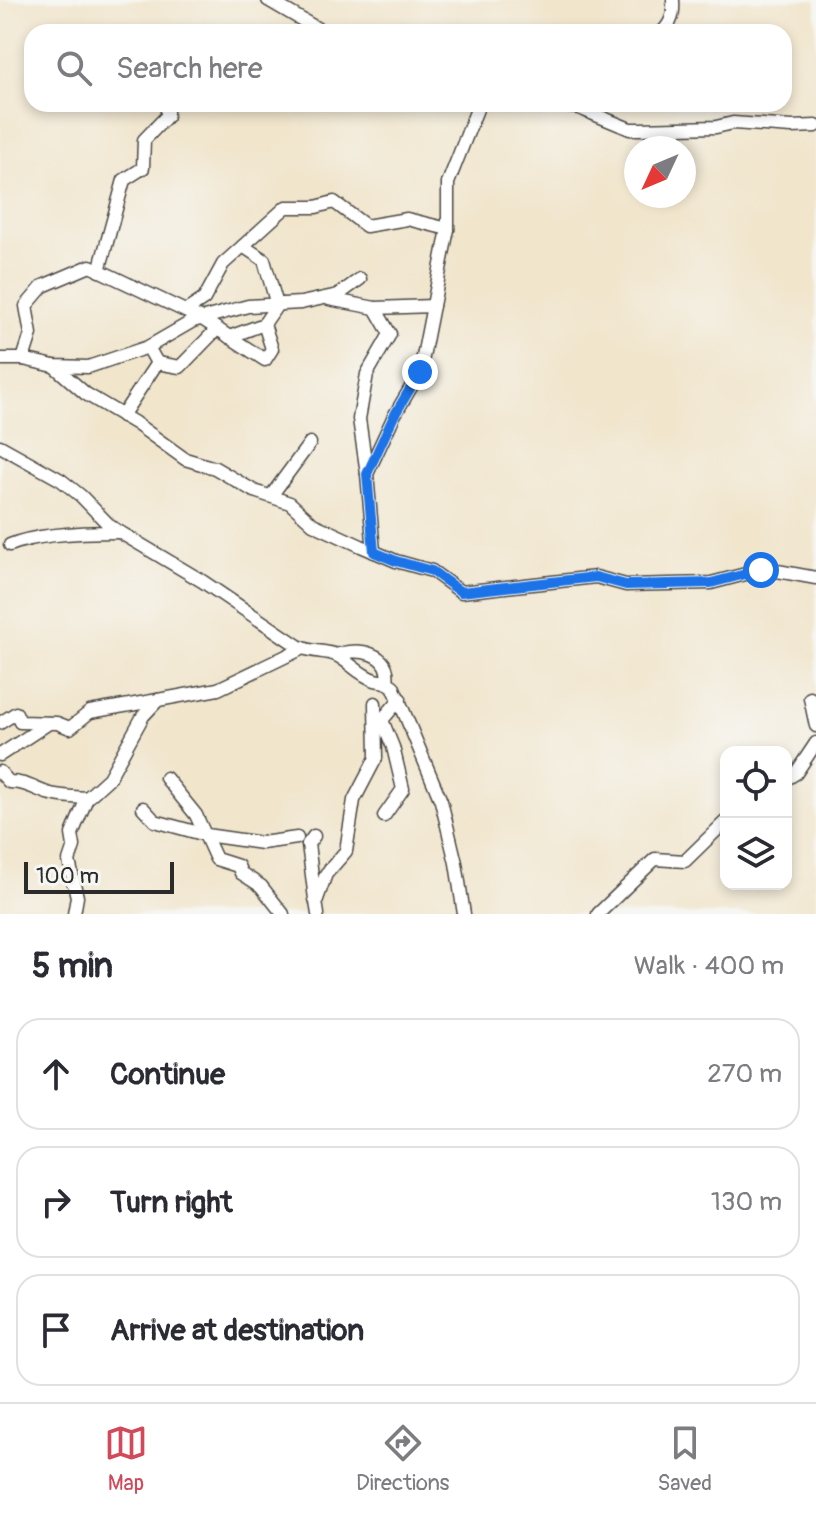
<!DOCTYPE html>
<meta charset="utf-8">
<style>
:root{--surface:#fff;--page:#f2f2f3;--text:#2b2b33;--muted:#7c7c81;--line:#e1e1e2;--accent:#d1495b}
body{margin:0;font-family:Pangolin,sans-serif;background:var(--page);color:var(--text)}
.controls{position:absolute;right:24px;bottom:24px;display:grid;overflow:hidden;border-radius:16px;box-shadow:0 4px 12px #0003}
.controls button{width:72px;height:72px;display:grid;place-items:center;padding:0;border:0;border-bottom:2px solid var(--line);background:var(--surface);color:var(--text);font:40px sans-serif}
.compass{position:absolute;left:624px;top:136px;width:72px;height:72px;border-radius:50%;background:var(--surface);box-shadow:0 4px 12px #0003;rotate:226deg}
.scale{position:absolute;left:24px;bottom:20px;width:150px;box-sizing:border-box;padding-left:8px;border:4px solid #2b2b2b;border-top:0;font-size:22px;line-height:28px;white-space:nowrap;color:#2b2b2b;-webkit-text-stroke:6px #f6f6f2;paint-order:stroke}
.stop{position:absolute;width:24px;height:24px;margin:-18px;border:6px solid #1a73e8;border-radius:50%;background:#fff}
.stop.end{background:#1a73e8;border-color:#fff;box-shadow:0 2px 8px #0008}
.list{margin:0;padding:0;list-style:none}
h2{display:flex;justify-content:space-between;align-items:center;height:104px;margin:0;padding:0 32px;font-size:34px}
h2 small{font-size:26px;font-weight:400;color:var(--muted)}
.list li{display:grid;grid-template-columns:52px 1fr auto;gap:24px;align-items:center;box-sizing:border-box;height:112px;margin:0 16px 16px;padding:0 16px;border:2px solid var(--line);border-radius:24px}
.list b{display:block;font-size:30px;white-space:nowrap}
.list em{font-size:26px;font-style:normal;color:var(--muted)}
.icon{flex:none;width:44px;height:44px;fill:none;stroke:currentColor;stroke-width:2;stroke-linecap:round;stroke-linejoin:round}
.map{position:relative;flex:none;width:816px;height:914px;overflow:hidden}
.search{position:absolute;background:var(--surface);box-shadow:0 4px 12px #0003;left:24px;right:24px;top:24px;height:88px;display:flex;align-items:center;gap:20px;box-sizing:border-box;padding:0 28px;border-radius:24px;color:var(--muted);font-size:30px}
.sheet{height:488px;background:var(--surface)}
nav{display:flex;justify-content:space-around;align-items:center;box-sizing:border-box;height:112px;border-top:2px solid var(--line);background:var(--surface);font-size:22px;color:var(--muted)}
nav a{display:grid;justify-items:center;gap:4px}
nav .on{color:var(--accent)}
.map>svg:first-child{display:block}
.lines{fill:none;stroke-linecap:round;stroke-linejoin:round}
.minor-casing{stroke:#494743;stroke-width:15}
.minor{stroke:#fff;stroke-width:12}
.route{stroke:#1a73e8;stroke-width:10}
</style>
<div class="map">
<svg width="816" height="914" viewBox="0 0 816 914">
<rect width="100%" height="100%" fill="#f6f6f2"/>
<filter id="ink" filterUnits="userSpaceOnUse"><feTurbulence type="fractalNoise" baseFrequency=".0125" numOctaves="2"/><feDisplacementMap in="SourceGraphic" scale="16" xChannelSelector="R" yChannelSelector="G"/><feConvolveMatrix kernelMatrix="1 2 1 2 8 2 1 2 1" color-interpolation-filters="sRGB"/></filter>
<filter id="wash" filterUnits="userSpaceOnUse"><feTurbulence type="fractalNoise" baseFrequency=".006" numOctaves="4" result="noise"/><feDisplacementMap in="SourceGraphic" scale="32" xChannelSelector="R" yChannelSelector="G"/><feGaussianBlur stdDeviation="1.8" result="paint"/><feColorMatrix in="noise" values="0 0 0 0 0 0 0 0 0 0 0 0 0 0 0 0 0 1.4 0 .05"/><feComposite in="paint" operator="in"/></filter>
<g filter="url(#wash)">
<rect width="100%" height="100%" fill="#f1e5cc"/>
</g>
<g filter="url(#ink)">
<g class="lines">
<defs>
<g id="minor">
<path d="M268 0 323 32"/>
<path d="M662 32C672 23 674 13 673 0"/>
<path d="M550 104 579 108 630 129H639L716 127 733 123 792 127 816 126"/>
<path d="M99 271 124 180 143 168 144 140 167 116V104"/>
<path d="M329 299 375 308 390 334 367 374 359 419 367 474"/>
<path d="M375 308 433 306"/>
<path d="M186 311 204 299 223 264 286 207H316L334 202 366 226 407 219 448 229"/>
<path d="M229 337 264 324"/>
<path d="M0 359H23L54 366 88 367 148 347 193 321 248 306 301 303 338 295 360 279"/>
<path d="M23 359 31 334 26 306 43 286 90 266 202 319 265 360 272 349 264 324 277 305 264 260 243 246"/>
<path d="M157 363 180 367 217 329"/>
<path d="M54 366 86 394 135 423 185 459 215 468 254 491 290 503 313 524 361 546 396 561 432 571 461 592 596 577 626 585 711 583 761 570H772L816 578"/>
<path d="M122 416 157 363 148 347"/>
<path d="M0 446 61 480 81 496 111 527 202 581 298 646C312 653 324 650 336 655 350 662 359 675 375 680 383 682 386 681 393 686L441 801 456 863 464 914"/>
<path d="M271 496 310 443"/>
<path d="M10 545C39 533 88 532 119 532"/>
<path d="M374 552 367 474 394 416 420 372 448 229V183L479 104"/>
<path d="M336 655C357 647 392 652 387 682"/>
<path d="M810 698 816 726"/>
<path d="M0 723 16 713 20 722 57 723 70 728 90 712 158 700"/>
<path d="M0 755 49 723"/>
<path d="M0 772 9 782C24 782 33 788 47 793 60 797 73 797 87 798L109 778 143 716 158 700 218 689 303 648"/>
<path d="M166 778 196 815 216 859 238 866 241 873 261 886 283 914"/>
<path d="M786 779 796 773 816 743"/>
<path d="M143 808 155 821 206 835 262 843 297 838"/>
<path d="M384 816 403 789 393 747 382 720 400 699"/>
<path d="M314 836 308 844 315 899"/>
<path d="M74 914 77 897 69 861 74 846 72 834 87 798"/>
<path d="M318 914 316 902 326 874 346 851 354 800 376 758 375 703"/>
<path d="M598 914 655 859 685 861 726 821"/>
</g>
</defs>
<use href="#minor" class="minor-casing"/>
<use href="#minor" class="minor"/>
</g>
</g>
<g class="lines" filter="url(#ink)">
<path class="route" d="M420 372 394 416 367 474 374 552 396 561 432 571 461 592 596 577 626 585 711 583 761 570"/>
</g>
</svg>
<div class="controls">
<button><svg class="icon" aria-label="locate" viewBox="0 0 24 24"><circle cx="12" cy="12" r="6"/><path d="M12 2v4M12 18v4M2 12h4M18 12h4"/></svg></button>
<button><svg class="icon" aria-label="layers" viewBox="0 0 24 24"><path d="M12 4l9 5-9 5-9-5zM3 14l9 5 9-5"/></svg></button>
</div>
<svg class="compass" viewBox="-18 -18 36 36"><path d="M0-13l5 13h-10z" fill="#e53935"/><path d="M0 13l5-13h-10z" fill="#7c7c81"/></svg>
<div class="scale">100 m</div>
<div class="stop" style="left:761px;top:570px"></div>
<div class="stop end" style="left:420px;top:372px"></div>
<div class="search"><svg class="icon" aria-label="search" viewBox="0 0 24 24"><circle cx="10" cy="10" r="6"/><path d="M15 15l6 6"/></svg>Search here</div>
</div>
<section class="sheet">
<h2>5 min<small>Walk · 400 m</small></h2>
<ul class="list">
<li><svg class="icon" aria-label="ahead" viewBox="0 0 24 24"><path d="M12 20V5M6 11l6-6 6 6"/></svg><div><b>Continue</b></div><em>270 m</em></li>
<li><svg class="icon" aria-label="right" viewBox="0 0 24 24"><path d="M7 20v-9h11M14 6l5 5-5 5"/></svg><div><b>Turn right</b></div><em>130 m</em></li>
<li><svg class="icon" aria-label="arrive" viewBox="0 0 24 24"><path d="M6 21V4h12l-3 4 3 4H6"/></svg><div><b>Arrive at destination</b></div></li>
</ul>
</section>
<nav>
<a class="on"><svg class="icon" aria-label="map" viewBox="0 0 24 24"><path d="M3 6l6-2 6 2 6-2v14l-6 2-6-2-6 2zM9 4v14M15 6v14"/></svg>Map</a>
<a><svg class="icon" aria-label="directions" viewBox="0 0 24 24"><path d="M12 3l9 9-9 9-9-9zM9 14v-3h6M13 9l2 2-2 2"/></svg>Directions</a>
<a><svg class="icon" aria-label="saved" viewBox="0 0 24 24"><path d="M7 4h10v16l-5-4-5 4z"/></svg>Saved</a>
</nav>
